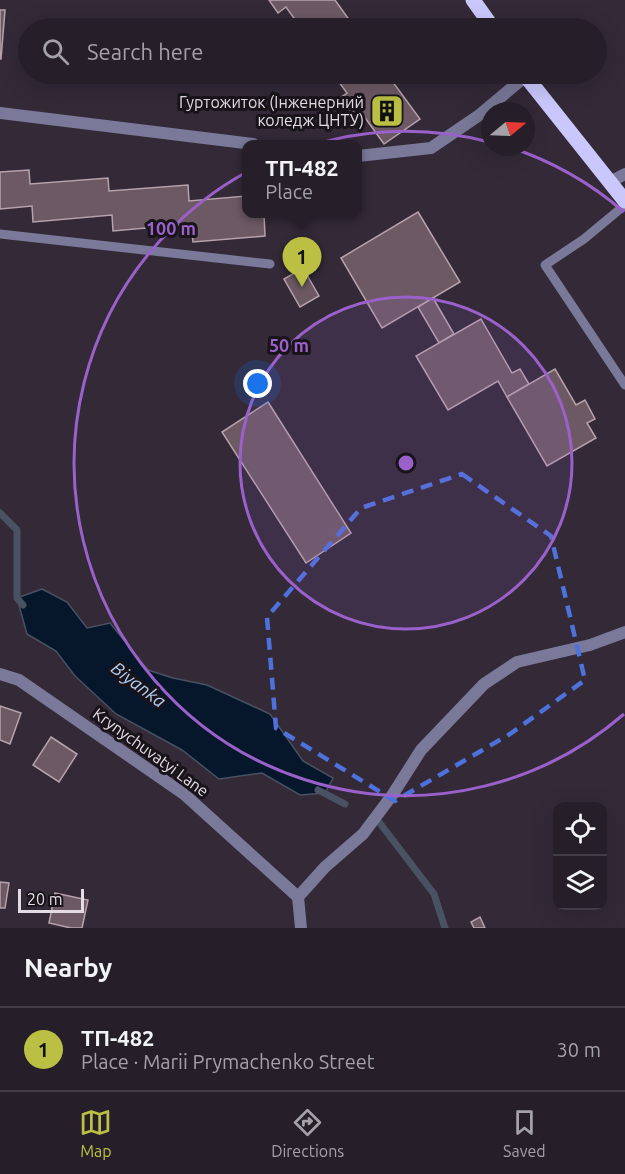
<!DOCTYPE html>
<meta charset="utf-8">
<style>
:root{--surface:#261f29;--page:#322c35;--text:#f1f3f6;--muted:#a4a2a8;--line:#423d46;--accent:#bbc045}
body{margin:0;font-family:Ubuntu,sans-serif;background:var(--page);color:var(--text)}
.controls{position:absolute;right:18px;bottom:18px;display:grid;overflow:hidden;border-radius:12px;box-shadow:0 6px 24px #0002}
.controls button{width:54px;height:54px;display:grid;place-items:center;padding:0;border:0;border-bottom:2px solid var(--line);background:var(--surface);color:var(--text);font:30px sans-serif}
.compass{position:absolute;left:481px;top:102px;width:54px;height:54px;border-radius:50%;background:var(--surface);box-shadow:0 6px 24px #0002;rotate:71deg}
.scale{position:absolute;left:18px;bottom:15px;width:66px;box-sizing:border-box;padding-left:6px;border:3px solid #e3dce5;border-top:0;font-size:16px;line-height:21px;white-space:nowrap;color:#e3dce5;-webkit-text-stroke:4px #18141a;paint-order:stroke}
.you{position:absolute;left:258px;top:384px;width:21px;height:21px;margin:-15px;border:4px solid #fff;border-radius:50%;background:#1a73e8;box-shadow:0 0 0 9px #1a73e833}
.badge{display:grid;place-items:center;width:39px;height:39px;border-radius:50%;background:var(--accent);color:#111;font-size:20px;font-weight:700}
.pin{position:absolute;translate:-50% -50px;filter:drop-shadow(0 2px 3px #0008)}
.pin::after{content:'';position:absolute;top:32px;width:21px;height:18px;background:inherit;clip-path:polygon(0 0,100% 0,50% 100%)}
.popup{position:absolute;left:242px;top:140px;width:120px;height:78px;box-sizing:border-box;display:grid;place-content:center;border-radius:12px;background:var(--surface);filter:drop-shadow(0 2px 4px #0005);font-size:20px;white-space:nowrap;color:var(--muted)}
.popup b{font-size:22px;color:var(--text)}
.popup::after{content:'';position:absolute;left:50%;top:100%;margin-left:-12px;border:12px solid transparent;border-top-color:var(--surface)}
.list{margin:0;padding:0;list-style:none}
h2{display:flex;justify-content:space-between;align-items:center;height:78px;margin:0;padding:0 24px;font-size:26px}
h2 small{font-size:20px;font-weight:400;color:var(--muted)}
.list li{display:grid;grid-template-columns:39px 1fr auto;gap:18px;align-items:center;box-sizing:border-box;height:84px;padding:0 24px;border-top:2px solid var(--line)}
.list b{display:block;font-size:22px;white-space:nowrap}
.list p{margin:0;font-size:20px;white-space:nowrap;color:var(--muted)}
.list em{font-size:20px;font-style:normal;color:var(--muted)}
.icon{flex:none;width:33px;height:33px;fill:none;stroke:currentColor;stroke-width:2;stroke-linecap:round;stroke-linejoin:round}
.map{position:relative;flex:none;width:625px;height:928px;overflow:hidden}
.search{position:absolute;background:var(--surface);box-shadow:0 6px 24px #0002;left:18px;right:18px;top:18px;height:66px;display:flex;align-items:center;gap:15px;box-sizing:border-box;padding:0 21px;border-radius:33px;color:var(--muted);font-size:22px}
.sheet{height:162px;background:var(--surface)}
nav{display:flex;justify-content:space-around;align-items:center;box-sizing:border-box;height:84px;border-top:2px solid var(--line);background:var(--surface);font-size:16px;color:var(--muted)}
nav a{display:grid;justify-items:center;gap:3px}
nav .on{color:var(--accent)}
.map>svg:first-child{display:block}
.water{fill:#06172b;stroke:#485263;stroke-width:1.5}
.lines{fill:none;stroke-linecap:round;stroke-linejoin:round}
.stream{stroke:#485263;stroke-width:7}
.building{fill:#6c5963;stroke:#b7a2ac;stroke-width:1.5}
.service{stroke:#7a7999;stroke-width:9}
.minor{stroke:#7a7999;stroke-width:12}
.primary{stroke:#c9c7fc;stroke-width:15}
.marked{fill:none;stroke:#4e72db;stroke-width:4.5;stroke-dasharray:12 8;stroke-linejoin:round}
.ring{fill:none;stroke:#9a61ca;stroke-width:3}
.labels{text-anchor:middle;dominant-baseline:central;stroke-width:6;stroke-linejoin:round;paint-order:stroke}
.poi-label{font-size:16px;fill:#e3dce5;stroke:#18141a;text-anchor:end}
.street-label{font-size:16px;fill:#e3dce5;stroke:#18141a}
.water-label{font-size:18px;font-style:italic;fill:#b2d0f6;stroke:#18141a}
.centre{fill:#9a61ca;stroke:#18141a;stroke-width:3}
.ring-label{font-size:18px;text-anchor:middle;font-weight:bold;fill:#9a61ca;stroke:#18141a;stroke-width:6;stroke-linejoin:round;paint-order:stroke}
</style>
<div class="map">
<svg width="625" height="928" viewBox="0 0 625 928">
<rect width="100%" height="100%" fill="#332937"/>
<path class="water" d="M42 589 67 602 87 628 110 623 148 670 173 678 207 685 270 714 303 761 333 778 325 793 300 795 262 773 219 779 182 750 116 714 75 676 56 651 27 634 17 598Z"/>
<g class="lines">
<g class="stream">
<path d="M0 513 17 530V598L23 605"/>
<path d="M318 790 345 804"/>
<path d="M379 822 434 894 445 928"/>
</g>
</g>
<g class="building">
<path d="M269 0H335L355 28H301L286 7 278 13Z"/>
<path d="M0 10H5L1 59H0Z"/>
<path d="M333 74H387L420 119 384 144 358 108 350 113 340 98 347 93Z"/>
<path d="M29 170 30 184 108 178 109 191 188 185 189 201 246 196V214H264L265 236 193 242 191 224 113 231 112 215 33 222 32 206 0 209V172Z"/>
<path d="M418 212 460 282 382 328 341 258Z"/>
<path d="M303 268 319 296 300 307 284 279Z"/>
<path d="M433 298 454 334 439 343 418 307Z"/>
<path d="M481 319 512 373 520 369 529 384 507 397 498 381 448 410 416 356Z"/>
<path d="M555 369 576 405 585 400 595 419 587 423 596 438 547 466 507 397Z"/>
<path d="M268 402 351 533 306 563 222 432Z"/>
<path d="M0 706 21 713 10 744 0 740Z"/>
<path d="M51 737 77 754 59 782 33 765Z"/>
<path d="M0 882 9 883 5 908H0Z"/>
<path d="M55 893 88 900 82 928H71L49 923Z"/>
<path d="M480 917 485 928H474L471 922Z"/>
</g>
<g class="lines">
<g class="service">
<path d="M625 205 584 239 545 265 625 385"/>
<path d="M0 234 270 264"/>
</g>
<g class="minor">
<path d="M0 113 253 144"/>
<path d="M358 156 431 148 478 116 526 76"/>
<path d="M610 182 625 174"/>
<path d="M0 674 19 680 184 794 298 897"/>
<path d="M301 928 298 897 325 867 363 834 393 794 421 750 484 684 517 662 590 645 625 632"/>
</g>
<g class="primary">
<path d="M473 0 493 28"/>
<path d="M524 74 625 201"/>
</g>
</g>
<path class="marked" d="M462 474 551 536 585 680 510 734 395 801 276 728 267 617 361 508Z"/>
<circle cx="406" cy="463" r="166" fill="#9a61ca" fill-opacity=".12"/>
<g class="ring">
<circle cx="406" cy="463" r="166"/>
<path d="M624 714A332 332 0 1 1 489 142M509 147A332 332 0 0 1 624 212"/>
</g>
<defs>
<symbol id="building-square" viewBox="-11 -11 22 22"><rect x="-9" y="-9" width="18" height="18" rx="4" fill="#bbc045" stroke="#18141a"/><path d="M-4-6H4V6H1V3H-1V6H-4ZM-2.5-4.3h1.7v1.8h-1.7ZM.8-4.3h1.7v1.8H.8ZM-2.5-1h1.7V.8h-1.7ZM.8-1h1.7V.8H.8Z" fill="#111"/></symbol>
</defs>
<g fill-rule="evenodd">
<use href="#building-square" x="368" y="92" width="38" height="38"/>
</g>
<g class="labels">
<g class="poi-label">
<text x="364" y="102">Гуртожиток (Інженерний<tspan x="364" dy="18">коледж ЦНТУ)</tspan></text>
</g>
<g class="street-label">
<text transform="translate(151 752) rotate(36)">Krynychuvatyi Lane</text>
</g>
<g class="water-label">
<text transform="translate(139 684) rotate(37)">Biyanka</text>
</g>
</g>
<circle cx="406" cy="463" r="9" class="centre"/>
<g class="ring-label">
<text x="171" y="235">100 m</text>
<text x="289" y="352">50 m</text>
</g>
</svg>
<div class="controls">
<button><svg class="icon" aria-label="locate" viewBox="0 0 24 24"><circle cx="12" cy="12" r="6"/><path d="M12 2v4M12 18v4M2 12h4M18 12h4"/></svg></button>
<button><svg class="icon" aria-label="layers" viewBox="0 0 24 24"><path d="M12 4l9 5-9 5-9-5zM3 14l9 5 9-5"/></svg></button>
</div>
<svg class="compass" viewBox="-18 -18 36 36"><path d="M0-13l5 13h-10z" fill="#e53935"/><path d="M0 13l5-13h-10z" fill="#a4a2a8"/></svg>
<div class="scale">20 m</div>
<div class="you"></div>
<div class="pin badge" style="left:302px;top:287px">1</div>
<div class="popup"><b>ТП-482</b>Place</div>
<div class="search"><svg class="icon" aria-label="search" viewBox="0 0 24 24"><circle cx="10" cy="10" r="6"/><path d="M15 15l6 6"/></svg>Search here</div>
</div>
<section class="sheet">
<h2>Nearby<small></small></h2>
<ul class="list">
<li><span class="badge">1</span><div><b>ТП-482</b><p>Place · Marii Prymachenko Street</p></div><em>30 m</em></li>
</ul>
</section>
<nav>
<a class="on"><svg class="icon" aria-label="map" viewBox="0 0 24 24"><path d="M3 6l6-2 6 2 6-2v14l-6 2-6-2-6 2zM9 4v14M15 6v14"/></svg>Map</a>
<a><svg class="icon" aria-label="directions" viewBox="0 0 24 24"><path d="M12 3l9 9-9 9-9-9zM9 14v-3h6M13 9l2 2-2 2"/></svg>Directions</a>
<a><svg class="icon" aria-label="saved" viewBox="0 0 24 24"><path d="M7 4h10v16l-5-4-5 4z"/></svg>Saved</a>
</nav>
